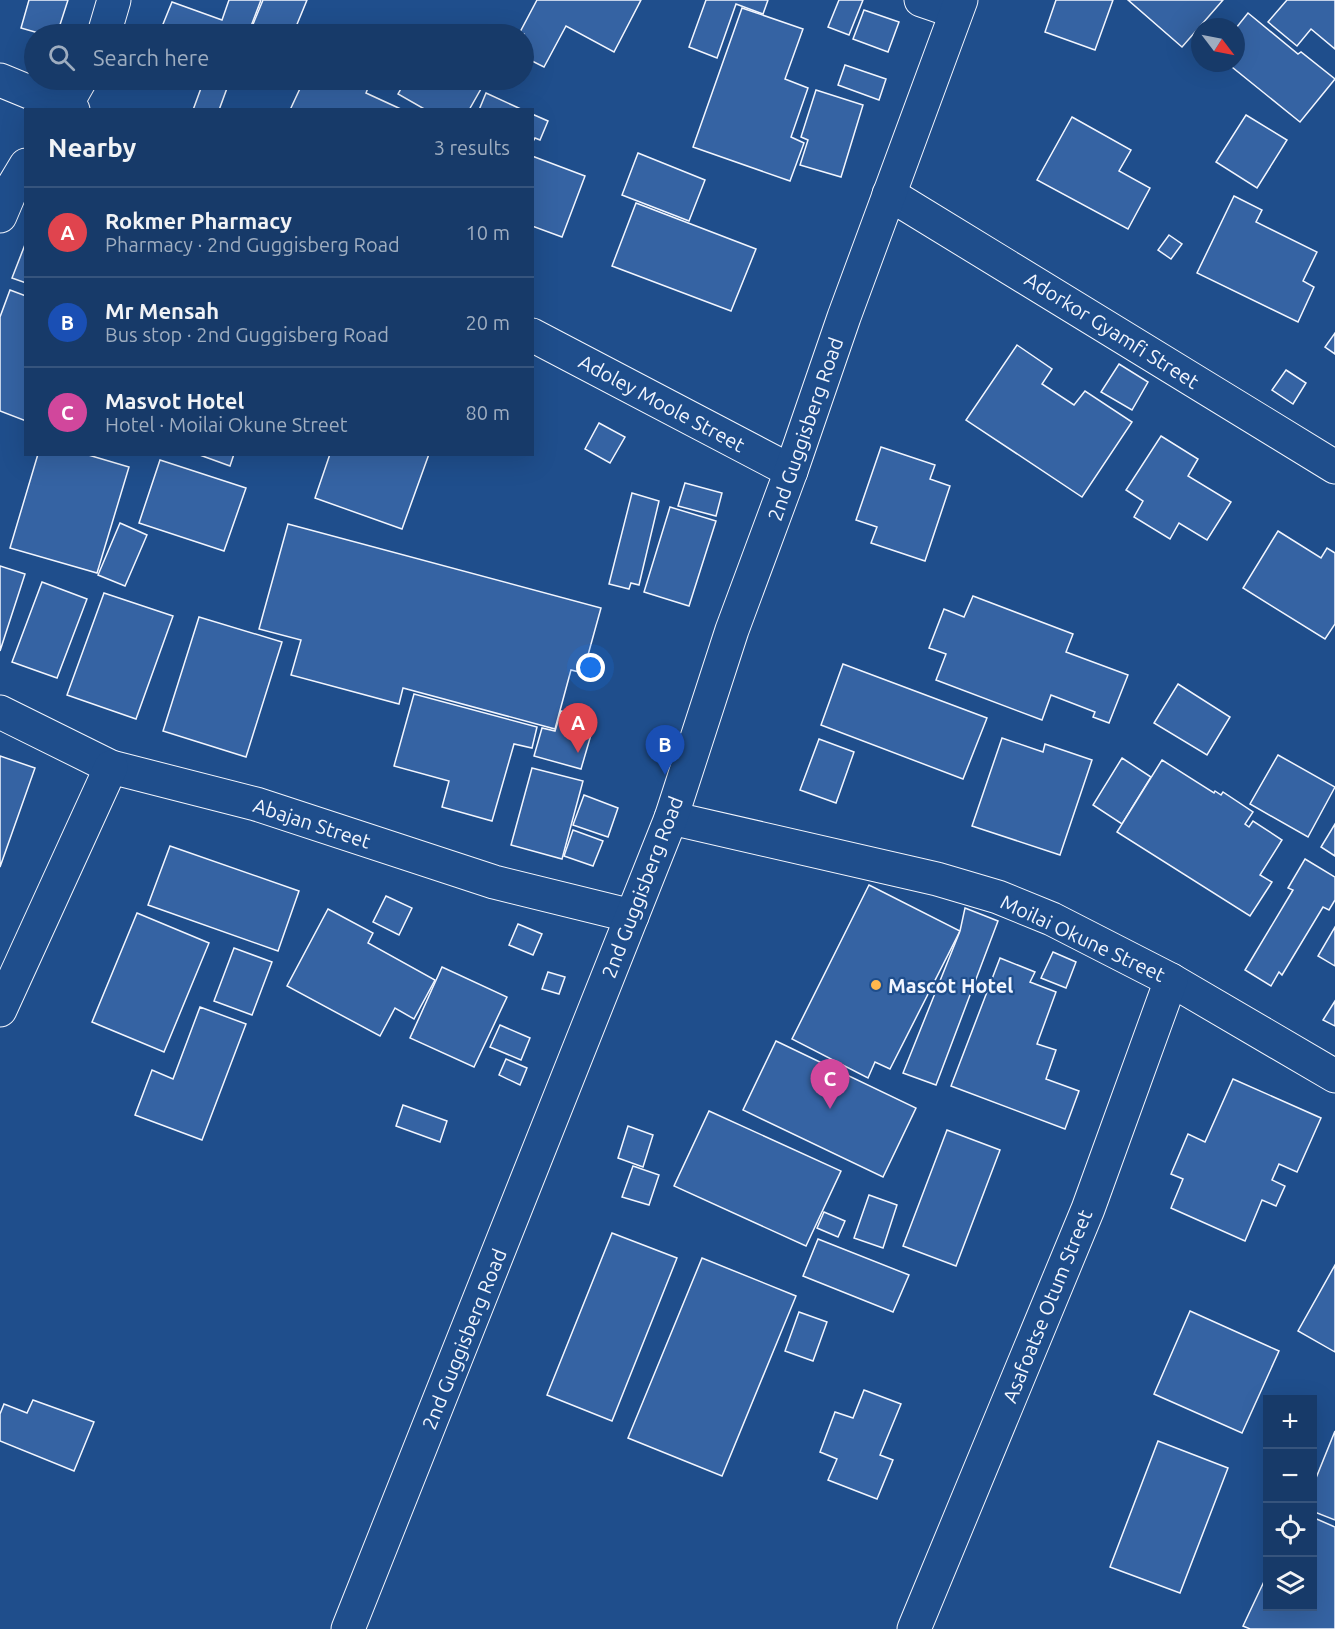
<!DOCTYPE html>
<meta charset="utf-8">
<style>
:root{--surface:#173a69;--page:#20416f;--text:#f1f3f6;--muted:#9eadc0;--line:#36547d;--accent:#90b9f0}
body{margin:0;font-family:Ubuntu,sans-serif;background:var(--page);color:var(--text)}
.controls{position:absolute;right:18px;bottom:18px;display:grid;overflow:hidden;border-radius:0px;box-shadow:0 6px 24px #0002}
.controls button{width:54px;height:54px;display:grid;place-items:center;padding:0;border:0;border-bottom:2px solid var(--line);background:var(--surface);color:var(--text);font:30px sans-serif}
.compass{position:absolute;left:1191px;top:18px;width:54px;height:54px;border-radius:50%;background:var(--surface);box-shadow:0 6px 24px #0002;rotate:122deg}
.you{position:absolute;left:591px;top:668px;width:21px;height:21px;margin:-15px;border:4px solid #fff;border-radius:50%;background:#1a73e8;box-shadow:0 0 0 9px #1a73e833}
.badge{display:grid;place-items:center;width:39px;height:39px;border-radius:50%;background:var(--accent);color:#fff;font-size:20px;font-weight:700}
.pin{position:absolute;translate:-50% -50px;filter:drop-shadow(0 2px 3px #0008)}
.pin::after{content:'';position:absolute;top:32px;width:21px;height:18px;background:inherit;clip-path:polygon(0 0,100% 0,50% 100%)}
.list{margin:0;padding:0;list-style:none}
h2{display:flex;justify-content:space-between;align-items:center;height:78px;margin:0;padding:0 24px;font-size:26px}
h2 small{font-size:20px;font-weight:400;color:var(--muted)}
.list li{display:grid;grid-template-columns:39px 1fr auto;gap:18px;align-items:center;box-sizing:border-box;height:90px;padding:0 24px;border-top:2px solid var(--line)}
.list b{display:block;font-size:22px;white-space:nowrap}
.list p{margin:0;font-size:20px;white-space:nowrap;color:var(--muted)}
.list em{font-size:20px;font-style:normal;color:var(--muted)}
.icon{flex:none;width:33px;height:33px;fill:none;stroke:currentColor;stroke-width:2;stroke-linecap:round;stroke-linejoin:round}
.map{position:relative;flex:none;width:1335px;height:1629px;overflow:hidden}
.search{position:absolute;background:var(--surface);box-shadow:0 6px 24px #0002;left:24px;top:24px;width:510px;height:66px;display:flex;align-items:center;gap:15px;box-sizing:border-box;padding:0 21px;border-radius:33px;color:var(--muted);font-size:22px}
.panel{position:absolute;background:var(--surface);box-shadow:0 6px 24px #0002;left:24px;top:108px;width:510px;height:348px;border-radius:0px}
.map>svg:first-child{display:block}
.building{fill:#3563a3;stroke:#f2f6ff;stroke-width:1.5}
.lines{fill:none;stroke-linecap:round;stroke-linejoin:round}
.minor-casing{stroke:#f2f6ff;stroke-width:35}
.major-casing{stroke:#f2f6ff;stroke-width:35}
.minor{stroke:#1f4e8c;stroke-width:33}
.major{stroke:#1f4e8c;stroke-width:33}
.poi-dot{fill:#ffb74d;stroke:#1f4e8c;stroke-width:2}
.labels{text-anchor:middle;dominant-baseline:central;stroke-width:4.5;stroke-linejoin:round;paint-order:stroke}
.street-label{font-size:20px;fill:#f2f6ff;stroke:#1f4e8c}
.poi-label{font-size:20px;font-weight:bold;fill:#f2f6ff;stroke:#1f4e8c;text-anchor:start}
</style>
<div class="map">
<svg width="1335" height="1629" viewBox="0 0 1335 1629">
<rect width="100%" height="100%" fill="#1f4e8c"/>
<g class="building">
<path d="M29 0H68L57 34H42L21 28Z"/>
<path d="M229 0H261L248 34H159L172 2 222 20Z"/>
<path d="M263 0H307L293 34H249Z"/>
<path d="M537 0H641L614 52 566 26 544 67 524 57V34H519Z"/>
<path d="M706 0H768L763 14 736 4 717 58 689 47Z"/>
<path d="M839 0H863L849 35 828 27Z"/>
<path d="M1056 0H1113L1095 50 1045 32Z"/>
<path d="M1128 0H1223L1182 47Z"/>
<path d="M1287 0H1335V49L1311 29 1297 46 1268 22Z"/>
<path d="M742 8 803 29 785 79 808 88 791 137 804 143 790 181 693 147Z"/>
<path d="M864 10 899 22 888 52 853 39Z"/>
<path d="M1248 13 1298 54 1301 52 1335 79 1300 122 1227 63H1236V28Z"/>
<path d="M845 65 886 79 879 100 838 85Z"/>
<path d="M204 80H230L219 110H193Z"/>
<path d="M304 80H371L366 93 403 110H290Z"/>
<path d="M406 80H486L469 110H426L398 94Z"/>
<path d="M816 90 863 105 841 177 800 165 808 140 801 137Z"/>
<path d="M486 93 523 110H479Z"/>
<path d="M532 114 548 121 540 140 535 138 532 143Z"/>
<path d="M1246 115 1287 140 1257 188 1216 162Z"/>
<path d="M1072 117 1131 150 1119 171 1150 188 1128 229 1037 180Z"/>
<path d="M638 153 705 180 689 221 622 195Z"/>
<path d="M532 156 585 176 562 237 532 226Z"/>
<path d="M1234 196 1262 210 1256 222 1317 252 1303 281 1314 287 1298 322 1197 273Z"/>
<path d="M636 203 756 249 731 311 612 266Z"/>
<path d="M1169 235 1182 244 1171 259 1158 250Z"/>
<path d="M26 242V283L12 278Z"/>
<path d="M10 290 26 296V421L0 411V317Z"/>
<path d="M1335 333V354L1325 347Z"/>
<path d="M1017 345 1052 369 1042 384 1074 405 1085 391 1132 422 1082 497 966 420Z"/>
<path d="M1119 364 1148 382 1132 410 1101 392Z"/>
<path d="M1286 370 1306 383 1293 404 1272 390Z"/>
<path d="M599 423 625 437 610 463 585 449Z"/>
<path d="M1161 436 1198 459 1188 476 1231 502 1207 540 1179 523 1170 539 1134 517 1143 501 1126 490Z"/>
<path d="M881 447 935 465 930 479 950 486 925 561 871 543 877 527 856 520Z"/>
<path d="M38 454H85L129 467 97 573 10 548Z"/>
<path d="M197 454H234L230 466Z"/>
<path d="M330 454H429L402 529 315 498Z"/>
<path d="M160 460 246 488 224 551 139 523Z"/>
<path d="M685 483 722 493 716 516 678 506Z"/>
<path d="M632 493 659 501 639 585 631 583 629 589 609 584Z"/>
<path d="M670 507 716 521 689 606 644 592Z"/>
<path d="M120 523 147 535 125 586 98 575Z"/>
<path d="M288 524 601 608 583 673 571 670 555 729 403 688 399 704 291 675 301 640 259 629Z"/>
<path d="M1278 531 1321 558 1327 548 1335 553V624L1325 639 1243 588Z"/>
<path d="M0 566 25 574 0 651Z"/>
<path d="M42 582 87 599 57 678 12 662Z"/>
<path d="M104 593 173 616 136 719 67 695Z"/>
<path d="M973 596 1073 634 1066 652 1128 675 1109 723 1093 717 1095 712 1051 695 1042 720 936 680 946 654 929 648 944 609 964 617Z"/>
<path d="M199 617 282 642 246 757 163 731Z"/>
<path d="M843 664 987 718 963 779 821 725Z"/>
<path d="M1178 684 1230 717 1207 755 1154 723Z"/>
<path d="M414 694 537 727 532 748 514 744 492 821 442 807 449 781 394 766Z"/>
<path d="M561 711 595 721 581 769 534 756 542 728 555 731Z"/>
<path d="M1002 738 1043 752 1045 744 1092 760 1060 855 972 826Z"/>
<path d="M819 739 854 752 836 803 800 790Z"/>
<path d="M1278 755 1335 787 1308 837 1250 804Z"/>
<path d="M0 756 35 768 0 867Z"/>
<path d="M1122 758 1151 777 1122 824 1093 805Z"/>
<path d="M1162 760 1214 793 1215 791 1221 795 1223 792 1253 812 1245 824 1249 827 1253 821 1282 840 1260 875 1272 882 1250 916 1117 832Z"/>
<path d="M532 768 583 781 562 859 511 845Z"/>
<path d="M584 795 618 808 608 837 573 825Z"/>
<path d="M1335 824V856L1321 847Z"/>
<path d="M573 830 603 841 593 866 564 856Z"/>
<path d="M170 846 299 891 278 951 148 905Z"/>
<path d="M1305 859 1335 877V900L1329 910 1323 907 1282 975 1279 972 1271 986 1245 970 1293 890 1288 888Z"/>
<path d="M869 885 960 931 890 1069 875 1062 868 1078 792 1039Z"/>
<path d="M386 896 412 908 399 935 373 922Z"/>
<path d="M965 908 998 921 936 1085 903 1073 960 931Z"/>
<path d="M328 909 373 933 368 943 435 980 414 1019 395 1008 380 1036 287 986Z"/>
<path d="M137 913 209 943 164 1052 92 1022Z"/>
<path d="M518 924 542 934 533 955 509 945Z"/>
<path d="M1335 927V966L1318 956Z"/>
<path d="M234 948 272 962 252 1015 214 1001Z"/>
<path d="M1053 952 1076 962 1066 988 1041 978Z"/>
<path d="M1000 958 1035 972 1030 982 1056 992 1037 1044 1056 1050 1046 1079 1079 1091 1065 1129 951 1086Z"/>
<path d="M442 967 507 997 474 1067 410 1038Z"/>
<path d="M548 972 565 977 559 994 542 989Z"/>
<path d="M1335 1001V1026L1323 1020Z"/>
<path d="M200 1007 246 1024 202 1140 135 1115 152 1070 173 1079Z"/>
<path d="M500 1025 530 1038 521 1060 490 1047Z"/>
<path d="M776 1041 916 1108 883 1177 743 1110Z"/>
<path d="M506 1059 527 1068 520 1085 499 1075Z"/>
<path d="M1233 1079 1321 1118 1297 1172 1279 1164 1272 1180 1285 1186 1276 1206 1262 1200 1245 1241 1171 1208 1183 1179 1171 1174 1188 1134 1205 1142Z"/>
<path d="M403 1105 447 1121 440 1142 396 1126Z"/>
<path d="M709 1111 841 1171 806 1246 674 1186Z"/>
<path d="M628 1126 653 1135 643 1167 618 1158Z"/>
<path d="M947 1130 1000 1150 956 1266 903 1246Z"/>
<path d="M633 1166 659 1175 649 1205 622 1197Z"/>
<path d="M869 1195 897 1205 883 1248 854 1238Z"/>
<path d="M824 1212 845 1221 838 1237 817 1228Z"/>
<path d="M612 1233 677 1258 612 1421 547 1395Z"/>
<path d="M818 1239 909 1275 893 1312 803 1276Z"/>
<path d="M702 1258 796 1296 722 1476 628 1438Z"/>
<path d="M1335 1265V1352L1298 1331Z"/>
<path d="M1190 1311 1279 1351 1242 1433 1154 1394Z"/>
<path d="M799 1312 827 1322 813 1361 785 1351Z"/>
<path d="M864 1390 901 1404 880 1455 893 1460 877 1499 828 1480 837 1459 820 1452 835 1412 853 1418Z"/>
<path d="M33 1400 94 1422 74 1471 0 1441V1414L4 1404 27 1413Z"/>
<path d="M1335 1431V1520L1312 1511V1488Z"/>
<path d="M1158 1441 1228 1468 1180 1593 1110 1567Z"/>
<path d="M1312 1517 1335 1527V1629H1250L1243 1626 1268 1573V1606H1312Z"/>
</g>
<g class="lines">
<defs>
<g id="minor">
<path d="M921 0 956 12"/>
<path d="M104 34 114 0"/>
<path d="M0 80 73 110"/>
<path d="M63 110 80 80"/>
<path d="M889 194 1335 467"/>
<path d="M0 216 11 190 26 165"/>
<path d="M532 335 791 471"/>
<path d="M0 712 111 767 256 804 494 882 632 916"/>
<path d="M671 818 937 879 998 897 1052 919 1171 980 1335 1076"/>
<path d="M0 1010 111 767"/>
<path d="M914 1629 1088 1209 1171 980"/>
</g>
<path id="major" d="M348 1629 671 818 732 630 791 471 844 317 961 0"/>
</defs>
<use href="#minor" class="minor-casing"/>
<use href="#major" class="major-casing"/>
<use href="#minor" class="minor"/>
<use href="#major" class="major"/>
</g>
<circle class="poi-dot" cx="876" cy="985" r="6"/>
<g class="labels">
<g class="street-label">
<text transform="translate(1112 330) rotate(32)">Adorkor Gyamfi Street</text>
<text transform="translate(662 403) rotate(28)">Adoley Moole Street</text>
<text transform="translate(805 429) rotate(-71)">2nd Guggisberg Road</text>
<text transform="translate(312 823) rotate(18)">Abajan Street</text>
<text transform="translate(642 887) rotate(-69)">2nd Guggisberg Road</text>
<text transform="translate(1083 938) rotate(25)">Moilai Okune Street</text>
<text transform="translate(1047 1306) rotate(-68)">Asafoatse Otum Street</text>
<text transform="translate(464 1339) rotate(-68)">2nd Guggisberg Road</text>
</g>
<g class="poi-label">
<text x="888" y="985">Mascot Hotel</text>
</g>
</g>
</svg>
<div class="controls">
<button>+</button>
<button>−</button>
<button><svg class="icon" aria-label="locate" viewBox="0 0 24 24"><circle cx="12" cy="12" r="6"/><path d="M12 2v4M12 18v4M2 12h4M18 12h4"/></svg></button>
<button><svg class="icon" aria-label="layers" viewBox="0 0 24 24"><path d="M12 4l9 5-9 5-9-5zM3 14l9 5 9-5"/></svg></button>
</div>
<svg class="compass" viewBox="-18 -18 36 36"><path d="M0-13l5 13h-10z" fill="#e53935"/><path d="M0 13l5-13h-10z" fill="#9eadc0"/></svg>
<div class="you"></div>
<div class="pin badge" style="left:578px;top:753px;background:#e0444e">A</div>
<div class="pin badge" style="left:665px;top:775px;background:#1a4fb4">B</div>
<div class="pin badge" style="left:830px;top:1109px;background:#d1479c">C</div>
<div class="search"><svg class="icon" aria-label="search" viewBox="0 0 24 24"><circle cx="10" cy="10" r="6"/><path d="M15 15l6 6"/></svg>Search here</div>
<section class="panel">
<h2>Nearby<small>3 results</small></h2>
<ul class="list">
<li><span class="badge" style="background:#e0444e">A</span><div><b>Rokmer Pharmacy</b><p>Pharmacy · 2nd Guggisberg Road</p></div><em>10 m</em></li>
<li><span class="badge" style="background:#1a4fb4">B</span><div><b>Mr Mensah</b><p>Bus stop · 2nd Guggisberg Road</p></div><em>20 m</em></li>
<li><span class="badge" style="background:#d1479c">C</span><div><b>Masvot Hotel</b><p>Hotel · Moilai Okune Street</p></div><em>80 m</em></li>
</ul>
</section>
</div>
